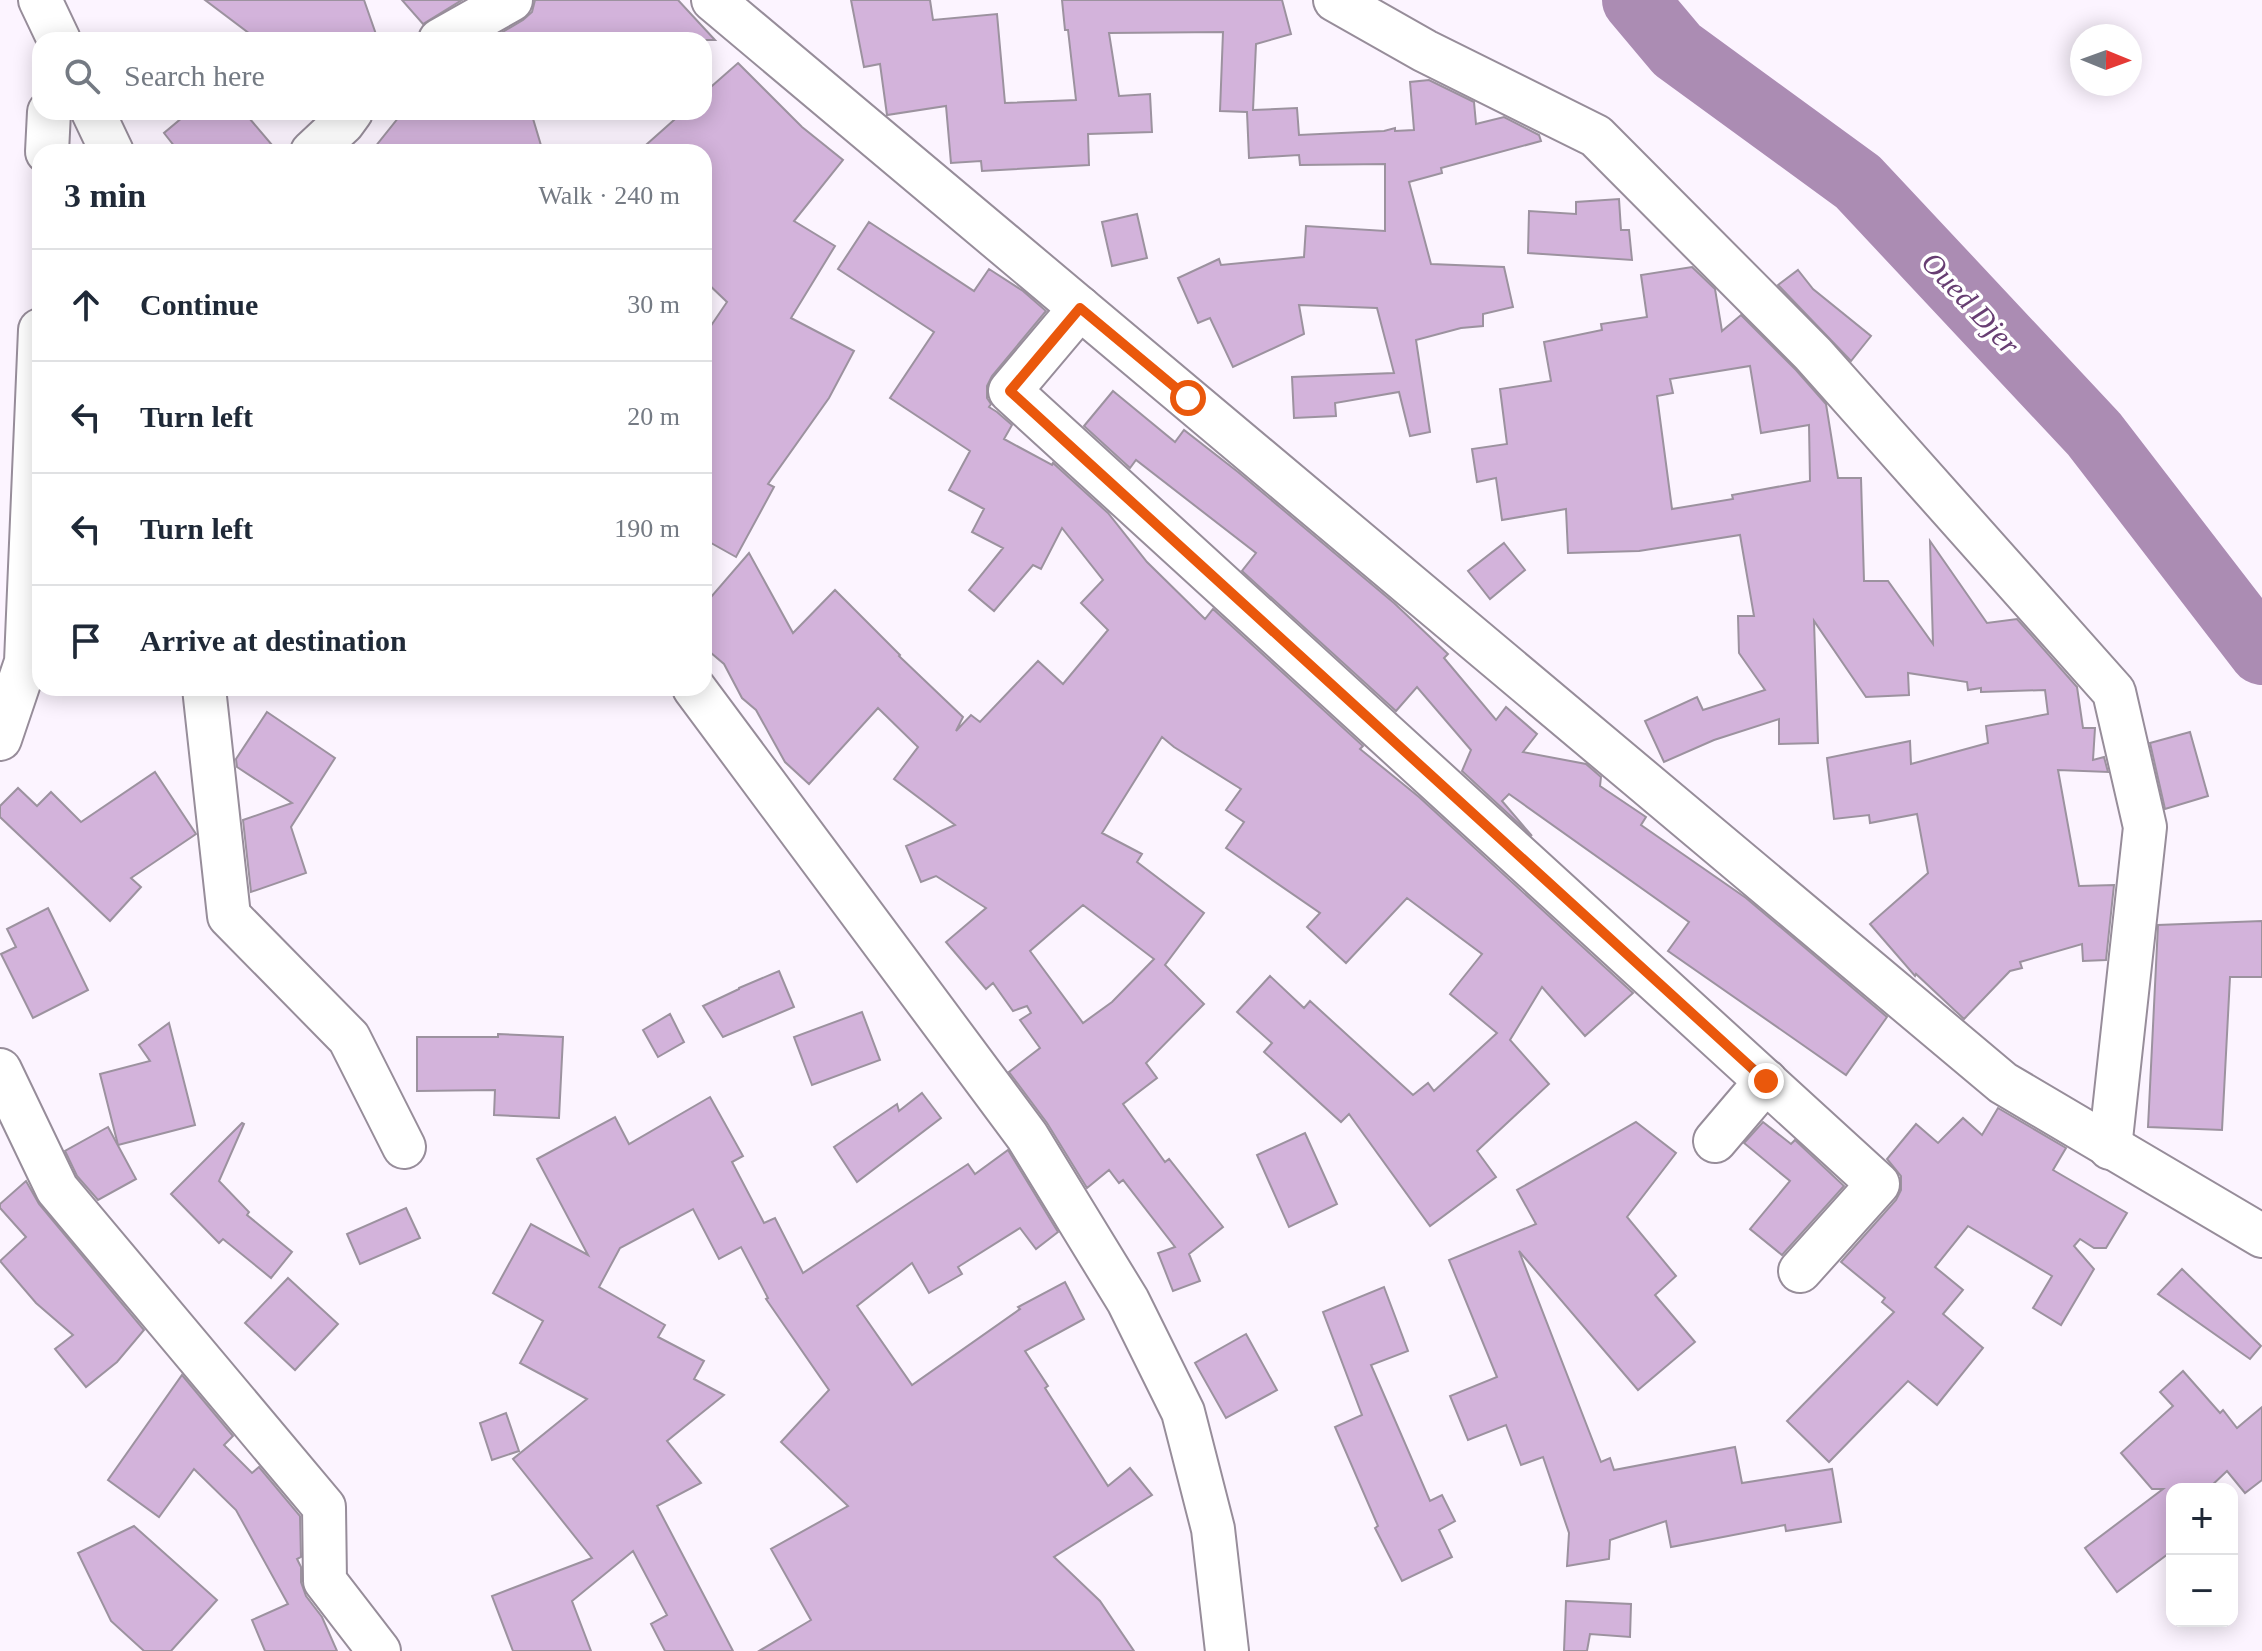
<!DOCTYPE html>
<meta charset="utf-8">
<style>
:root{--surface:#fff;--page:#f2f2f3;--text:#1f2937;--muted:#747a83;--line:#e0e1e3}
body{margin:0;font-family:"Times New Roman",serif;background:var(--page);color:var(--text)}
.controls{position:absolute;right:24px;bottom:24px;display:grid;overflow:hidden;border-radius:16px;box-shadow:0 4px 20px #0003}
.controls button{width:72px;height:72px;display:grid;place-items:center;padding:0;border:0;border-bottom:2px solid var(--line);background:var(--surface);color:var(--text);font:40px sans-serif}
.compass{position:absolute;left:2070px;top:24px;width:72px;height:72px;border-radius:50%;background:var(--surface);box-shadow:0 4px 20px #0003;rotate:91deg}
.stop{position:absolute;width:24px;height:24px;margin:-18px;border:6px solid #ea580c;border-radius:50%;background:#fff}
.stop.end{background:#ea580c;border-color:#fff;box-shadow:0 2px 8px #0008}
.list{margin:0;padding:0;list-style:none}
h2{display:flex;justify-content:space-between;align-items:center;height:104px;margin:0;padding:0 32px;font-size:34px}
h2 small{font-size:26px;font-weight:400;color:var(--muted)}
.list li{display:grid;grid-template-columns:52px 1fr auto;gap:24px;align-items:center;box-sizing:border-box;height:112px;padding:0 32px;border-top:2px solid var(--line)}
.list b{display:block;font-size:30px;white-space:nowrap}
.list em{font-size:26px;font-style:normal;color:var(--muted)}
.icon{flex:none;width:44px;height:44px;fill:none;stroke:currentColor;stroke-width:2;stroke-linecap:round;stroke-linejoin:round}
.map{position:relative;flex:none;width:2262px;height:1651px;overflow:hidden}
.search{position:absolute;background:var(--surface);box-shadow:0 4px 20px #0003;left:32px;top:32px;width:680px;height:88px;display:flex;align-items:center;gap:20px;box-sizing:border-box;padding:0 28px;border-radius:24px;color:var(--muted);font-size:30px}
.panel{position:absolute;background:var(--surface);box-shadow:0 4px 20px #0003;left:32px;top:144px;width:680px;height:552px;border-radius:24px}
.map>svg:first-child{display:block}
.lines{fill:none;stroke-linecap:round;stroke-linejoin:round}
.river{stroke:#ab8cb3;stroke-width:66}
.building{fill:#d3b3db;stroke:#9c929f;stroke-width:2;fill-rule:evenodd}
.street-casing{stroke:#978d9a;stroke-width:46}
.street{stroke:#fff;stroke-width:42}
.route{stroke:#ea580c;stroke-width:10}
.labels{text-anchor:middle;dominant-baseline:central;stroke-width:7;stroke-linejoin:round;paint-order:stroke}
.water-label{font-size:30px;font-style:italic;fill:#673e72;stroke:#fff}
</style>
<div class="map">
<svg width="2262" height="1651" viewBox="0 0 2262 1651">
<rect width="100%" height="100%" fill="#fcf4ff"/>
<g class="lines">
<path class="river" d="M1635 0 1677 50 1858 182 2094 434 2262 652"/>
</g>
<g class="building">
<path d="M205 0H364L378 40H258Z"/>
<path d="M402 0H462L423 24Z"/>
<path d="M535 0H678L715 40H489L523 20 532 12Z"/>
<path d="M851 0H930L933 20 997 14 1005 103 1076 100 1068 30H1065L1062 0H1282L1291 34 1256 44 1253 110 1297 108 1299 135 1384 131 1395 128V131L1414 130 1410 82 1429 80 1474 102 1476 124 1504 117 1539 135 1541 141 1441 168 1442 173 1409 182 1431 264 1504 267 1513 307 1483 314V326L1461 328 1416 340 1430 432 1410 436 1399 392 1335 403 1336 416 1294 418 1292 377 1394 373 1377 308 1299 305 1304 334 1233 367 1210 318 1198 323 1178 278 1219 259 1221 265 1304 257 1306 226 1385 231V164L1300 165 1299 155 1249 158 1247 112 1220 111 1223 32 1109 33 1119 96 1150 94 1152 132 1088 134 1089 165 982 171 981 161 951 163 946 106 887 115 880 64 864 67Z"/>
<path d="M738 63 802 127 843 160 794 221 835 246 791 318 854 351 829 398 768 484 774 487 736 557 704 539V336L727 302 704 280V152H638L683 112H704V93Z"/>
<path d="M189 112H244L278 152H179L164 133Z"/>
<path d="M403 112H531L543 152H371Z"/>
<path d="M1619 199 1621 230H1629L1632 260 1528 253 1529 211 1576 214V202Z"/>
<path d="M1137 214 1147 258 1112 266 1102 222Z"/>
<path d="M869 222 974 291 989 269 1023 291 1046 311 992 376 987 386V398L991 404 989 407 997 412 1012 425 1004 439 1052 465 1053 463 1108 513 1147 562 1205 619 1213 609 1363 746 1360 749 1419 797 1633 993 1585 1036 1542 987 1510 1040 1549 1084 1477 1151 1496 1177 1430 1226 1349 1114 1341 1122 1264 1052 1272 1043 1237 1012 1270 976 1304 1008 1310 1001 1413 1095 1428 1083 1434 1091 1497 1033 1450 994 1482 954 1407 898 1346 963 1307 927 1320 913 1226 848 1244 822 1226 810 1241 789 1174 747 1162 737 1102 833 1142 854 1137 862 1204 913 1165 965 1204 1004 1146 1063 1157 1078 1123 1104 1165 1162 1169 1159 1223 1227 1189 1254 1200 1281 1173 1291 1158 1253 1175 1247 1123 1180 1119 1183 1109 1170 1087 1188 1047 1123 1009 1072 1040 1048 1020 1020 1031 1013 1027 1006 1013 1011 993 983 986 989 946 942 986 908 936 876 921 882 906 846 955 825 894 779 918 747 878 708 809 784 785 762 756 710 742 698 724 664 704 647V605L749 553 793 633 835 590 900 655 899 656 963 717 956 731 971 715 980 722 1038 661 1063 684 1108 630 1081 603 1103 580 1062 528 1041 569 1033 565 994 611 969 590 1003 548 972 532 984 509 949 490 970 451 890 398 934 332 838 269ZM1083 905 1154 959 1112 1002 1083 1023 1030 951Z"/>
<path d="M1692 267 1715 289 1722 331 1741 315 1796 370 1826 404 1838 478H1861L1864 581H1888L1933 644 1930 541 1987 623 2017 619 2077 687 2083 728H2095L2093 760 2104 757 2108 772 2058 770 2079 886 2114 885 2106 960 2083 961 2082 944 2020 962 2022 968 2010 971 1964 1019 1916 974 1915 976 1870 924 1928 873 1917 814 1870 823 1869 815 1834 819 1827 758 1910 741 1911 764 1988 743 1986 726 2048 714 2045 690 1981 692V688L1968 690 1967 682 1908 673 1909 695 1866 697 1814 621 1818 743 1779 744V719L1714 740 1664 762 1645 721 1697 697 1703 710 1765 690 1739 653 1738 616H1754L1740 535 1639 551 1568 553 1566 509 1502 520 1496 478 1477 482 1472 449 1507 444 1500 389 1551 381 1544 342 1602 330 1601 324 1647 317 1641 275ZM1750 366 1761 433 1809 425 1810 481 1732 495 1733 499 1672 509 1657 396 1673 393 1670 379Z"/>
<path d="M1798 270 1813 289 1871 336 1851 361 1778 285Z"/>
<path d="M1113 391 1175 442 1184 430 1238 472 1394 603 1448 654 1444 658 1496 720 1506 707 1537 734 1523 752 1586 764 1601 777 1600 786 1646 817 1641 825 1746 898 1887 1017 1846 1075 1668 951 1689 922 1509 794 1502 801 1532 836 1462 771 1471 750 1417 687 1396 711 1242 571 1256 553 1136 460 1130 468 1084 426Z"/>
<path d="M1504 543 1525 570 1490 599 1468 571Z"/>
<path d="M267 712 335 758 291 827 306 873 251 892 243 820 292 803 237 767 236 759Z"/>
<path d="M2190 732 2208 796 2165 809 2150 743Z"/>
<path d="M155 772 196 834 131 878 141 887 110 921 0 817V806L18 788 37 806 51 792 81 822Z"/>
<path d="M48 908 88 990 33 1018 1 954 16 947 7 929Z"/>
<path d="M2262 921V977H2230L2222 1130 2148 1127 2158 925Z"/>
<path d="M779 971 794 1007 723 1037 703 1006 739 989V988Z"/>
<path d="M862 1012 880 1060 812 1085 794 1037Z"/>
<path d="M670 1014 684 1042 658 1057 643 1030Z"/>
<path d="M169 1023 195 1125 118 1145 100 1074 150 1061 139 1045Z"/>
<path d="M498 1034 563 1037 559 1118 494 1115 495 1090 417 1091V1037H498Z"/>
<path d="M922 1093 941 1118 857 1182 834 1147 897 1104 899 1111Z"/>
<path d="M710 1097 743 1156 732 1162 764 1223 775 1218 803 1273 968 1164 975 1174 1008 1150 1058 1232 1036 1249 1020 1228 958 1267 962 1274 929 1293 912 1263 857 1306 912 1385 1020 1309 1018 1307 1065 1282 1084 1319 1025 1351 1048 1386 1045 1388 1108 1486 1130 1468 1152 1495 1054 1557 1100 1601 1134 1651H759L811 1620 771 1549 848 1506 781 1442 829 1390 766 1299 768 1298 741 1247 719 1259 693 1209 620 1248 599 1287 665 1325 658 1337 704 1361 694 1379 724 1395 667 1441 701 1483 657 1506 733 1651H665L651 1624 667 1615 633 1551 572 1601 591 1651H513L492 1596 592 1558 513 1459 587 1399 520 1363 543 1321 493 1293 531 1224 588 1255 537 1159 615 1117 629 1144Z"/>
<path d="M1998 1108 2066 1148 2053 1170 2127 1213 2106 1248H2094L2080 1239 2074 1246 2094 1269 2061 1325 2033 1308 2052 1276 1968 1226 1935 1267 1963 1290 1943 1314 1983 1348 1937 1405 1908 1381 1829 1462 1787 1421 1894 1312 1882 1302 1885 1298 1841 1262 1896 1200 1901 1190V1176L1887 1159 1916 1124 1938 1143 1963 1118 1982 1135Z"/>
<path d="M1636 1122 1676 1153 1627 1217 1676 1276 1655 1295 1695 1342 1638 1390 1519 1251 1601 1462 1610 1458 1614 1470 1735 1447 1742 1483 1832 1469 1841 1522 1786 1531 1785 1525 1671 1547 1666 1521 1610 1540 1609 1559 1567 1566 1569 1533 1543 1457 1521 1465 1506 1425 1468 1440 1450 1396 1497 1377 1449 1260 1536 1224 1517 1190Z"/>
<path d="M1763 1122 1791 1144 1795 1140 1844 1186 1782 1255 1750 1229 1790 1181 1744 1143Z"/>
<path d="M242 1123 244 1124 219 1181 249 1212 247 1215 292 1252 271 1278 223 1239 219 1243 171 1194Z"/>
<path d="M108 1127 136 1179 98 1200 77 1176 65 1151Z"/>
<path d="M1305 1133 1337 1204 1289 1227 1257 1155Z"/>
<path d="M26 1181 39 1204 144 1330 117 1362 86 1387 55 1349 73 1335 36 1303 0 1261 26 1237 0 1208V1204Z"/>
<path d="M406 1208 420 1238 360 1264 347 1234Z"/>
<path d="M2182 1269 2261 1346 2250 1359 2158 1294Z"/>
<path d="M288 1278 338 1324 295 1370 245 1323Z"/>
<path d="M1384 1287 1408 1351 1371 1365 1430 1501 1442 1495 1455 1521 1439 1530 1452 1557 1402 1581 1375 1528 1378 1526 1335 1427 1362 1415 1323 1312Z"/>
<path d="M1246 1334 1277 1390 1226 1418 1195 1363Z"/>
<path d="M2183 1371 2220 1413 2223 1410 2237 1428 2262 1407V1480L2245 1493 2227 1471 2208 1489H2172V1551L2117 1592 2085 1548 2163 1489H2152L2121 1453 2173 1406 2160 1392Z"/>
<path d="M182 1375 233 1436 224 1445 252 1473 259 1467 300 1516 301 1557 297 1559 301 1567V1582L306 1596 322 1617 337 1651H265L252 1620 288 1604 236 1510 194 1469 159 1517 108 1480Z"/>
<path d="M506 1413 519 1451 492 1460 480 1423Z"/>
<path d="M134 1526 217 1600 171 1651H144L111 1621 78 1553Z"/>
<path d="M1566 1601 1631 1604 1630 1637 1590 1634 1587 1651H1564Z"/>
</g>
<g class="lines">
<defs>
<g id="street">
<path d="M40 0 59 40"/>
<path d="M713 0 2003 1083 2262 1236"/>
<path d="M1335 0 1425 51 1596 136 1813 354 2114 692 2145 827 2110 1148"/>
<path d="M440 40 511 0"/>
<path d="M93 112 112 152"/>
<path d="M47 152 49 112"/>
<path d="M312 152 343 123 351 112"/>
<path d="M1080 308 1010 391 1878 1184 1800 1271"/>
<path d="M204 688 229 916 349 1038 404 1147"/>
<path d="M694 688 1027 1136 1128 1301 1183 1412 1213 1529 1227 1651"/>
<path d="M0 739 26 662 40 330"/>
<path d="M0 1070 57 1189 324 1507 325 1581 379 1651"/>
<path d="M1715 1141 1766 1081"/>
</g>
</defs>
<use href="#street" class="street-casing"/>
<use href="#street" class="street"/>
</g>
<g class="lines">
<path class="route" d="M1188 398 1080 308 1010 391 1766 1081"/>
</g>
<g class="labels">
<g class="water-label">
<text transform="translate(1971 303) rotate(47)">Oued Djer</text>
</g>
</g>
</svg>
<div class="controls">
<button>+</button>
<button>−</button>
</div>
<svg class="compass" viewBox="-18 -18 36 36"><path d="M0-13l5 13h-10z" fill="#e53935"/><path d="M0 13l5-13h-10z" fill="#747a83"/></svg>
<div class="stop" style="left:1188px;top:398px"></div>
<div class="stop end" style="left:1766px;top:1081px"></div>
<div class="search"><svg class="icon" aria-label="search" viewBox="0 0 24 24"><circle cx="10" cy="10" r="6"/><path d="M15 15l6 6"/></svg>Search here</div>
<section class="panel">
<h2>3 min<small>Walk · 240 m</small></h2>
<ul class="list">
<li><svg class="icon" aria-label="ahead" viewBox="0 0 24 24"><path d="M12 20V5M6 11l6-6 6 6"/></svg><div><b>Continue</b></div><em>30 m</em></li>
<li><svg class="icon" aria-label="left" viewBox="0 0 24 24"><path d="M17 20v-9H6M10 6l-5 5 5 5"/></svg><div><b>Turn left</b></div><em>20 m</em></li>
<li><svg class="icon" aria-label="left" viewBox="0 0 24 24"><path d="M17 20v-9H6M10 6l-5 5 5 5"/></svg><div><b>Turn left</b></div><em>190 m</em></li>
<li><svg class="icon" aria-label="arrive" viewBox="0 0 24 24"><path d="M6 21V4h12l-3 4 3 4H6"/></svg><div><b>Arrive at destination</b></div></li>
</ul>
</section>
</div>
